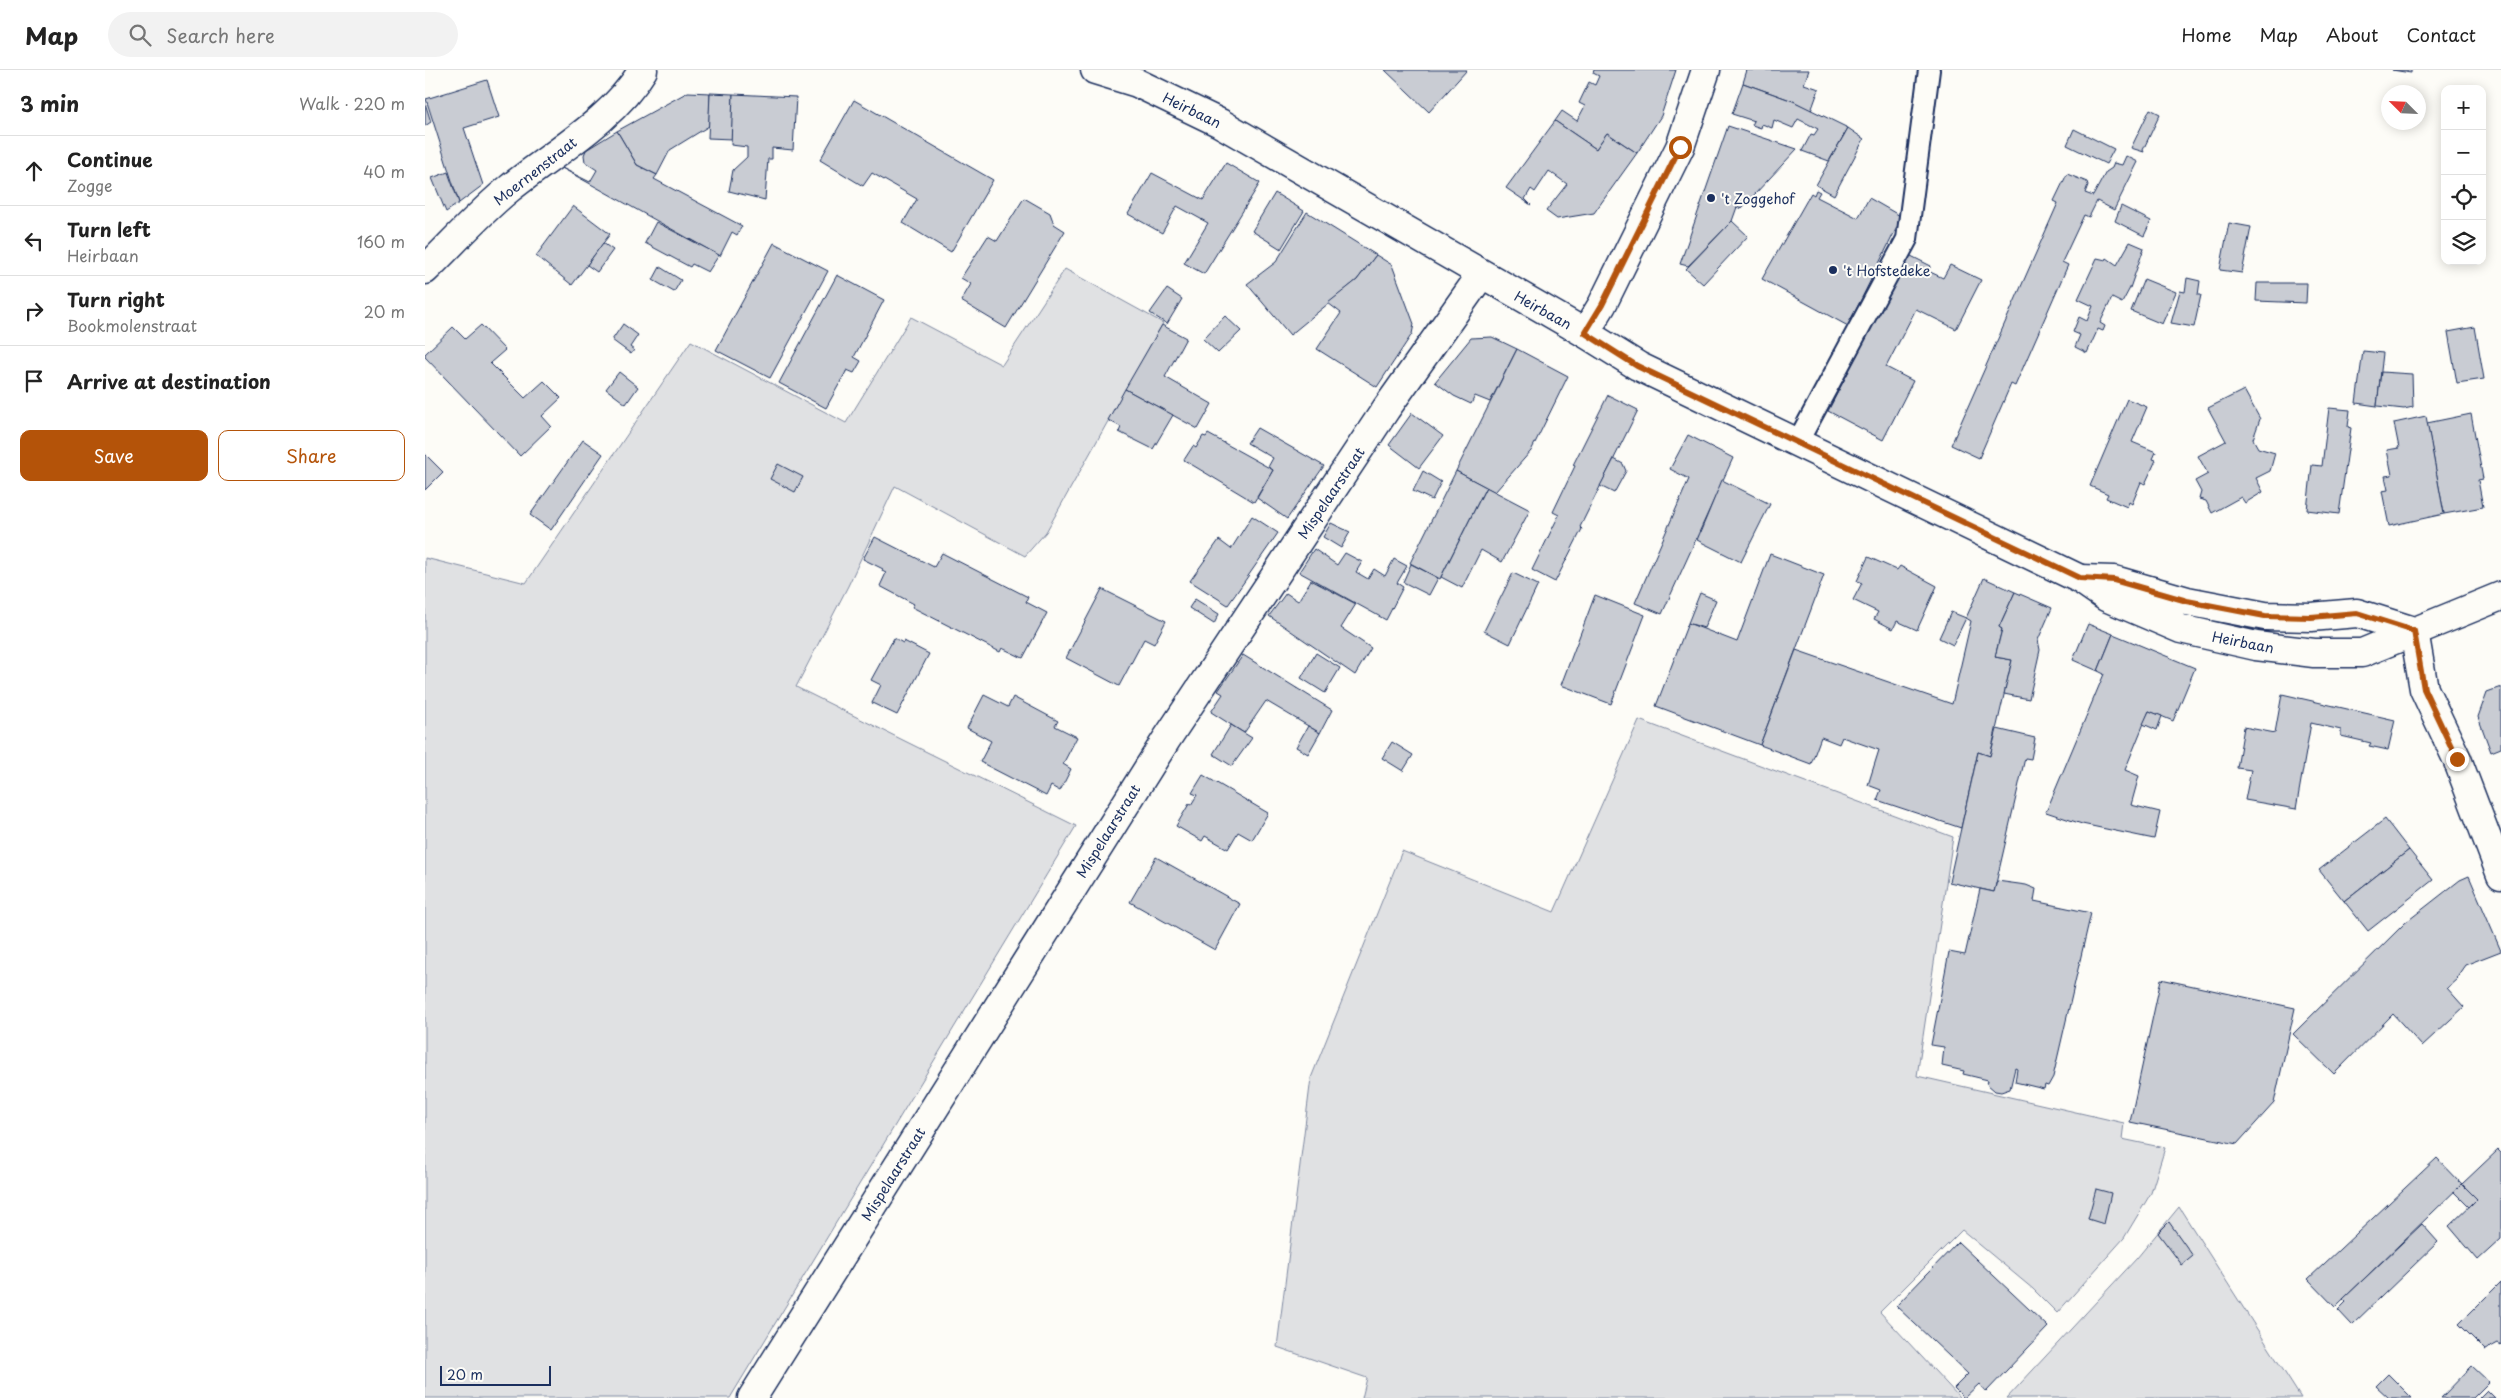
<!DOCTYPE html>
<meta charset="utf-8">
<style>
:root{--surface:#fff;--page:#f2f2f2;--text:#222;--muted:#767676;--line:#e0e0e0;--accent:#b45309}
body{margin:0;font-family:"Playpen Sans",sans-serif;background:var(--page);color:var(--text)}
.controls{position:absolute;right:15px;top:15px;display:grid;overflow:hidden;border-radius:10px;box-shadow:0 2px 12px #0003}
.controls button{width:45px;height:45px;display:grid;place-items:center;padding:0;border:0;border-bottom:1px solid var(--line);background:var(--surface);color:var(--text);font:25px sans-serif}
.compass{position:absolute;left:1956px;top:15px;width:45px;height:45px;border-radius:50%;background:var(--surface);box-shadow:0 2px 12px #0003;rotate:294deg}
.scale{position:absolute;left:15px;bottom:12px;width:111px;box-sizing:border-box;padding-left:5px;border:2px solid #1b2f5e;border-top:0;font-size:14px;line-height:18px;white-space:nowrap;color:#1b2f5e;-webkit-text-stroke:4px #fdfcf7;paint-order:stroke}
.stop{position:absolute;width:15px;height:15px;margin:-11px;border:4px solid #b45309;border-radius:50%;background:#fff}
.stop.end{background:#b45309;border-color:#fff;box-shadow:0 1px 5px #0008}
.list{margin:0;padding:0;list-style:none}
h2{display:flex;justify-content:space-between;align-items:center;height:65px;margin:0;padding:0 20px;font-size:21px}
h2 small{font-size:16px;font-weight:400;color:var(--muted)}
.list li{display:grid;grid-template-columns:32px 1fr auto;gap:15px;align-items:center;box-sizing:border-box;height:70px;padding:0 20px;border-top:1px solid var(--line)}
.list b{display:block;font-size:19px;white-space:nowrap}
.list p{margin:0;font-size:16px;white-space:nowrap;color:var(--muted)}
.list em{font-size:16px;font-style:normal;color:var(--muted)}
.actions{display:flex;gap:10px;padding:15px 20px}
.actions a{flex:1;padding:11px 0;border:1px solid var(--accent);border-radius:10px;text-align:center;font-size:18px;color:var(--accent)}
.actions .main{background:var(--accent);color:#fff}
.icon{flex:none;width:28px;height:28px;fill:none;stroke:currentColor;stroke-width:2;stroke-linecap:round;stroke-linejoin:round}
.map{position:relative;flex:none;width:2076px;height:1328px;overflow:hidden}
header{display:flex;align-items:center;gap:30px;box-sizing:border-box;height:70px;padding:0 25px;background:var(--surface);border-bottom:1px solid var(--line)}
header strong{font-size:24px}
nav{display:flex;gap:28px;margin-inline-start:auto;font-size:18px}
.search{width:350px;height:45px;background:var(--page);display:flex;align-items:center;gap:12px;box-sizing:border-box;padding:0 18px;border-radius:28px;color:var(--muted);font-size:19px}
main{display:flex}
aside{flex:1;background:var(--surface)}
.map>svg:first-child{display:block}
.green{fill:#e0e1e3;stroke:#7e88a0}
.building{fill:#c9ccd3;stroke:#1b2f5e}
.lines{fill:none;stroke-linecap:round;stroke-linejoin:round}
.lane-casing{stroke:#1b2f5e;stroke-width:24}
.street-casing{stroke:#1b2f5e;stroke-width:31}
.secondary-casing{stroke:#1b2f5e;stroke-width:31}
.lane{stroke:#fdfcf7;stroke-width:20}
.street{stroke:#fdfcf7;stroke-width:28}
.secondary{stroke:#fdfcf7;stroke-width:28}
.route{stroke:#b45309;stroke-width:6}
.poi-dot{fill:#1b2f5e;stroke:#fdfcf7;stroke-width:2}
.labels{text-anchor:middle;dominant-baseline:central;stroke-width:4;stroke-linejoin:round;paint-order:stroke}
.street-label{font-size:14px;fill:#1b2f5e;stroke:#fdfcf7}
.poi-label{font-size:14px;fill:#1b2f5e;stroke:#fdfcf7;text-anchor:start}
</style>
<header>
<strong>Map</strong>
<div class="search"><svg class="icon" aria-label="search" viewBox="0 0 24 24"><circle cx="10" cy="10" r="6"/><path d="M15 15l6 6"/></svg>Search here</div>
<nav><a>Home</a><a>Map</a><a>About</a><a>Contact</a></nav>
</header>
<main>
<aside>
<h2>3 min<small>Walk · 220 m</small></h2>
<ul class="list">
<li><svg class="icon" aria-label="ahead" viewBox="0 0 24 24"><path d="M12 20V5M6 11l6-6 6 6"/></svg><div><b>Continue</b><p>Zogge</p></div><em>40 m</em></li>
<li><svg class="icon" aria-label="left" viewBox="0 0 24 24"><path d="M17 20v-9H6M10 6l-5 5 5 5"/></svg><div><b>Turn left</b><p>Heirbaan</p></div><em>160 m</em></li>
<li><svg class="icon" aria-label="right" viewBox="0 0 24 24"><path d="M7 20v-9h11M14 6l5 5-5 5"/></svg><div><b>Turn right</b><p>Bookmolenstraat</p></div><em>20 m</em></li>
<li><svg class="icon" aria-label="arrive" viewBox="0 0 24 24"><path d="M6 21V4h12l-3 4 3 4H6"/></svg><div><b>Arrive at destination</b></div></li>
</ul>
<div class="actions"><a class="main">Save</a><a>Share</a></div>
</aside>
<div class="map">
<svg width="2076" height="1328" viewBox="0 0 2076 1328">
<rect width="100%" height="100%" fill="#fdfcf7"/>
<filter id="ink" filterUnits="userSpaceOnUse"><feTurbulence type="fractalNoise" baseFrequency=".02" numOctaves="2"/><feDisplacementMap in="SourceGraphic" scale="10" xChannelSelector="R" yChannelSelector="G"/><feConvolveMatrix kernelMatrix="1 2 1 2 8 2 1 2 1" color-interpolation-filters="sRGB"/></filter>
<g filter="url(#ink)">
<g class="green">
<path d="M640 199 738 253 621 462 600 486 470 416 423 516 371 617 651 756 305 1328H0V488L101 513 266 271 421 353 486 247 577 295Z"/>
<path d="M1214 650 1528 767 1492 1006 1699 1053 1697 1069 1740 1078 1726 1123 1699 1168 1632 1243 1608 1219 1537 1160 1455 1242 1535 1328H937L942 1308 852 1277 886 1008 977 781 1129 842Z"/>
<path d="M1754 1137 1876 1328H1582L1712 1188Z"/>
</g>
<g class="building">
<path d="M960 0H1042L1004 42Z"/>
<path d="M1169 0H1251L1236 46 1212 83 1182 63 1171 79 1130 51 1137 41 1152 51 1160 36 1154 33 1164 12 1170 15 1174 6 1168 3Z"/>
<path d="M1322 0H1384L1379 14 1394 19 1386 41 1368 31 1318 13Z"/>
<path d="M1967 0H1986V3Z"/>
<path d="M62 10 74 47 39 58 58 115 34 133 1 29Z"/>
<path d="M1318 13 1368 31 1423 58 1404 91 1377 81 1386 64 1389 65 1393 59 1373 49 1368 58 1349 50 1347 58 1337 54 1336 58 1327 55 1329 51 1307 44Z"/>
<path d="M263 22 285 23 284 56 245 80 232 105 212 95 192 61Z"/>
<path d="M285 23 308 24 307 69 283 68Z"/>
<path d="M308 24 371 27 368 80 347 78V89H343L340 130 304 121 308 100 322 87V77L306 75Z"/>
<path d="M429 30 568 110 526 182 478 153 492 129 447 103 438 116 395 90Z"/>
<path d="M0 33 6 52 0 56Z"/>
<path d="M1725 39 1735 44 1718 80 1719 82 1706 78Z"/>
<path d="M1130 51 1171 79 1182 63 1212 83 1169 143 1132 149 1121 141 1142 114 1124 101 1110 122 1106 119 1100 129 1106 135 1081 118Z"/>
<path d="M1303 56 1372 79 1316 139 1312 137 1307 151 1263 196 1255 194Z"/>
<path d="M1423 58 1439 69 1409 125 1391 115Z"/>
<path d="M1649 59 1689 79 1681 94 1642 75Z"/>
<path d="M192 61 212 95 232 105 229 109 317 156 312 165 307 162 295 186 135 97 165 112 172 100 160 92 159 85 161 80Z"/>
<path d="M1701 86 1713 92 1689 140 1672 131 1664 147 1659 145 1637 192 1643 195 1590 316 1586 314 1554 388 1526 375 1633 133 1629 131 1642 104 1662 112 1663 115 1660 123 1668 126 1681 102 1687 98 1689 93 1697 95Z"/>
<path d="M801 93 835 113 779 204 759 193 783 153 752 136 737 163 703 144 727 103 778 130Z"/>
<path d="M23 102 34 133 21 142 7 108Z"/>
<path d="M1391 120 1395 122 1392 127 1433 148 1444 128 1477 147 1423 256 1337 209 1386 123 1389 125Z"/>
<path d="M850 123 879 141 856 179 827 161Z"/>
<path d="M599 128 625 143 629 154 640 161 581 258 536 231 546 214 536 208 563 166 572 171Z"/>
<path d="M148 136 185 164 147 215 111 186Z"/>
<path d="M1696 136 1726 151 1719 166 1690 151Z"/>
<path d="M882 142 951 185 932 210 865 265 822 214 851 192Z"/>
<path d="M1307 151 1323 166 1278 214 1261 199Z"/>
<path d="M231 152 294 185 283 202 267 194 265 197 220 173Z"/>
<path d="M1804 153 1826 157 1817 203 1795 200Z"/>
<path d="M1705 172 1719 178 1705 218 1697 233 1687 228 1675 253 1680 256 1678 261 1673 259 1662 283 1650 277 1655 265 1648 262 1654 247 1662 251 1668 236 1653 229 1672 188 1681 190 1682 188 1692 195Z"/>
<path d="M178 173 188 180 172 202 162 195Z"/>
<path d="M349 173 403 201 345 308 291 280Z"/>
<path d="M951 185 967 195 989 254 987 264 952 317 892 279 916 243 903 233 932 210Z"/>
<path d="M1484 185 1506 196 1503 201 1518 208 1525 195 1556 210 1531 259 1491 239 1461 297 1488 311 1458 370 1403 341Z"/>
<path d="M235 197 256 210 249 222 228 210Z"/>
<path d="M412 205 459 230 429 287 436 291 429 303 422 300 401 338 354 313Z"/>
<path d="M1762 208 1775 211 1773 225H1776L1769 257 1746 253 1755 221 1760 222Z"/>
<path d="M1719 209 1751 222 1737 254 1706 241Z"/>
<path d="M1832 213H1882L1881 233 1831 231Z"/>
<path d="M742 219 757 229 742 254 725 243Z"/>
<path d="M800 246 816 261 793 283 778 269Z"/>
<path d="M198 254 213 265 205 277 209 280 206 284 187 270Z"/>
<path d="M56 255 80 280 65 293 100 328 119 311 136 328 117 346 126 356 95 386 0 287V284L28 257 40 269Z"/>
<path d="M737 255 761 268 740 307 787 334 773 359 700 319Z"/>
<path d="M2050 257 2059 309 2032 313 2023 262Z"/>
<path d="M1067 267 1092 279 1065 332 1050 326 1046 334 1029 326 1010 312 1046 268Z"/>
<path d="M1092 279 1143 306 1106 381 1070 422 1031 401Z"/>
<path d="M1938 281 1958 283 1952 336 1931 333Z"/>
<path d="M194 302 213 317 201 334 181 319Z"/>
<path d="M1956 302 1987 304 1988 337 1979 339 1952 336Z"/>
<path d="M700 319 748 345 728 379 694 362 696 357 683 350Z"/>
<path d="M1819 320 1835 349 1828 369 1833 378 1850 383 1845 401 1831 408 1838 422 1820 433 1816 427 1787 443 1781 431 1774 429 1776 422 1770 411 1783 404 1773 386 1801 371 1783 338Z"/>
<path d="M1183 325 1213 340 1155 457 1157 459 1130 512 1107 500 1134 445 1128 442 1150 396 1148 395Z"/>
<path d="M1702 329 1722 337 1707 372 1731 382 1728 389 1731 390 1720 414 1716 412 1707 434 1704 432 1702 437 1681 428 1683 424 1665 416Z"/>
<path d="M1904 338 1925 340 1923 357 1926 358 1914 444 1882 440 1887 395 1897 396Z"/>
<path d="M987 343 1018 366 994 398 964 375Z"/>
<path d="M2046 344 2058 409 2053 410 2058 437 2019 444 2002 353Z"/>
<path d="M2001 346 2019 444 1964 456 1957 421 1963 420 1960 406 1967 405 1962 380 1974 378 1969 353Z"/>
<path d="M832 358 899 396 862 449 832 428 848 400 843 397 848 388 822 373Z"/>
<path d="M783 364 848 400 829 432 759 390 768 376 771 378 778 366 781 367Z"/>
<path d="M1263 365 1308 388 1237 544 1210 533 1264 409 1245 399Z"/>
<path d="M158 370 178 384 126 460 105 445Z"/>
<path d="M0 384 18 402 0 420Z"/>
<path d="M1189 389 1198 394 1201 401 1189 423 1175 416Z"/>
<path d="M353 394 378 407 370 422 345 409Z"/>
<path d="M998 401 1016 412 1007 430 988 421Z"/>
<path d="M1031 401 1061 417 1015 509 985 493Z"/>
<path d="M1297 410 1345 434 1316 492 1272 470Z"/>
<path d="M1061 417 1105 440 1077 492 1056 480 1037 518 1016 507Z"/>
<path d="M827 446 853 463 803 535 765 511 794 470 806 479Z"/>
<path d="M906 453 925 462 916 478 898 467Z"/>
<path d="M450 467 509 497 517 483 603 527 601 532 622 543 598 588 577 578 575 582 487 537 489 534 455 516 461 503 457 501 458 499 438 489Z"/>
<path d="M889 479 912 495 920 483 937 492 931 502 943 509 949 499 960 506 969 489 982 496 972 513 978 517 961 550 874 502Z"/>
<path d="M1345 484 1399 505 1335 675 1231 636 1263 553 1312 572Z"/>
<path d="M1443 487 1472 500 1475 496 1512 516 1492 560 1472 551 1468 559 1449 549 1453 542 1428 530 1437 513 1432 511Z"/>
<path d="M986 494 1013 508 1004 525 978 512Z"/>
<path d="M1088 503 1113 515 1085 574 1059 561Z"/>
<path d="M1559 508 1590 522 1574 557 1577 559 1570 587 1587 590 1565 686 1553 682 1536 758 1452 730 1456 720 1443 715 1454 680 1417 667 1414 674 1396 667 1386 694 1335 675 1371 580 1527 634 1546 551 1541 548Z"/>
<path d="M886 510 931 534 916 558 946 578 930 605 844 546 861 523 873 531Z"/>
<path d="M677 519 741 551 729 574 719 569 694 616 641 588Z"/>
<path d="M1590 522 1627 538 1613 570 1615 580 1604 629 1579 624 1587 590 1570 587 1577 559 1574 557Z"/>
<path d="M1275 523 1291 530 1279 558 1263 553Z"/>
<path d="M1170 525 1220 545 1186 634 1136 615Z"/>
<path d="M770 529 794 544 789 554 764 538Z"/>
<path d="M1526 542 1541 548 1528 575 1514 568Z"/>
<path d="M1663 554 1688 564 1673 601 1648 590Z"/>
<path d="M1688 564 1770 598 1748 651 1724 641 1700 700 1714 706 1706 735 1735 742 1729 769 1657 754 1621 742 1679 604 1673 601Z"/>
<path d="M469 568 478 573 479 571 504 584 472 645 447 633 456 615 446 610Z"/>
<path d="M891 583 915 598 900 623 876 608Z"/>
<path d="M818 585 907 640 895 663 841 631 819 663 786 642 798 624 793 621Z"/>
<path d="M2076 617V678L2066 682 2053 647 2062 622Z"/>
<path d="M1857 624 1970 650 1963 680 1944 676 1946 673 1916 666V660L1886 653 1871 739 1820 730 1826 700 1812 698 1819 657 1850 663Z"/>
<path d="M559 625 583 637 588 627 633 651 630 656 652 667 638 694 646 699 635 721 626 716 621 726 555 692 566 671 542 658Z"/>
<path d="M1724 641 1737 646 1732 660 1718 654Z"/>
<path d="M806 655 827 668 807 696 788 684Z"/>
<path d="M883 656 895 663 883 684 871 677Z"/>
<path d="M1572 659 1610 668 1606 689 1600 688 1569 822 1524 812 1553 682 1565 686Z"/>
<path d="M967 672 988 685 978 701 957 688Z"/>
<path d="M778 705 843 743 827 770 813 762 803 779 780 766 777 771 751 756 764 734 766 735 772 725 767 723Z"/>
<path d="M1960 749 1984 780 1919 831 1894 800Z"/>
<path d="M1984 780 2008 810 1943 861 1919 831Z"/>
<path d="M731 787 815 834 790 880 705 832Z"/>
<path d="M2044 806 2076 881 2040 895 2031 908 2032 909 2022 918 2039 937 1997 976 1968 944 1909 1004 1868 964 1980 853 2035 810Z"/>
<path d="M1572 811 1601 815 1611 819 1609 831 1666 843 1628 1007 1623 1016 1620 1015 1619 1019 1590 1012 1592 999 1590 998 1585 1019 1576 1022 1570 1021 1562 1014 1563 1010 1538 1004 1539 1001 1517 996 1519 977 1506 975 1524 882 1540 885 1555 819 1569 822Z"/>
<path d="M1736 909 1870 938 1849 1033 1812 1074 1705 1052Z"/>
<path d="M2073 1080 2076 1083V1169L2053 1190 2024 1156 2052 1129 2037 1114Z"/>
<path d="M2012 1088 2037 1114 1910 1237 1883 1209Z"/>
<path d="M2037 1114 2052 1129 2044 1137 2029 1122Z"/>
<path d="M1671 1119 1686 1123 1679 1154 1663 1149Z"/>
<path d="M1744 1152 1768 1186 1757 1195 1733 1163Z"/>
<path d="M1997 1154 2013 1172 1927 1255 1913 1240 1921 1232 1918 1229Z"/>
<path d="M1533 1172 1623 1257 1561 1322 1554 1314 1539 1328 1529 1318 1543 1304 1471 1236Z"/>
<path d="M2076 1212V1275L2073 1273 2060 1280 2034 1254Z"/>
<path d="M2047 1296 2064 1312 2048 1328H2016Z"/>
<path d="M1963 1304 1987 1328H1964L1951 1316Z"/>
<path d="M2062 1320 2070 1328H2054Z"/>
</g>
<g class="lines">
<defs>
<path id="lane" d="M1372 373 1482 169 1504 0"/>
<g id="street">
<path d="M0 200C28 173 55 142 85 118 131 81 187 51 218 0"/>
<path d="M1160 263 1177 235 1255 77 1281 0"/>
<path d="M327 1328 741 670 961 339 1056 205"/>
</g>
<g id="secondary">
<path d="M670 0 712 13 795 53 1160 263 1213 296 1655 509"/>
<path d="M1989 561 1932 543 1886 547 1840 546 1762 531 1689 510 1655 509 1681 527 1756 559 1831 576 1889 583H1937L2076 526"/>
<path d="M1989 561 1999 619 2032 689 2076 805"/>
</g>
</defs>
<use href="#lane" class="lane-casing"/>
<use href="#street" class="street-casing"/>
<use href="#secondary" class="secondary-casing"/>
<use href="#lane" class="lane"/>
<use href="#street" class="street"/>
<use href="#secondary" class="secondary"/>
</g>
</g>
<g class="lines" filter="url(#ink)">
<path class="route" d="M1255 77 1177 235 1160 263 1212 296 1655 508 1689 510 1762 531 1840 546 1886 547 1932 543 1989 561 1999 619 2032 689"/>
</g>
<g class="poi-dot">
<circle cx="1286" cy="128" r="5"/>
<circle cx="1408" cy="200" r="5"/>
</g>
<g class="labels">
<g class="street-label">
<text transform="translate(767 40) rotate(26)">Heirbaan</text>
<text transform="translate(110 101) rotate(-38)">Moernenstraat</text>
<text transform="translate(1118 240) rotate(29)">Heirbaan</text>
<text transform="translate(906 423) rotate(-56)">Mispelaarstraat</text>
<text transform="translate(1818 572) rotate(11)">Heirbaan</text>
<text transform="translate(683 761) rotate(-58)">Mispelaarstraat</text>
<text transform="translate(468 1104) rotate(-58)">Mispelaarstraat</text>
</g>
<g class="poi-label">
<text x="1296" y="128">'t Zoggehof</text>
<text x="1418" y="200">'t Hofstedeke</text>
</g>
</g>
</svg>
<div class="controls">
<button>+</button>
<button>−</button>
<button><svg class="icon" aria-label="locate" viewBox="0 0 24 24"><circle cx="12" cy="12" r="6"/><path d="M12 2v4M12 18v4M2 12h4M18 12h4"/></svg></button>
<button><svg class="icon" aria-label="layers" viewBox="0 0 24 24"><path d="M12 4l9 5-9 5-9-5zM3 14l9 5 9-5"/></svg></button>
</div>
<svg class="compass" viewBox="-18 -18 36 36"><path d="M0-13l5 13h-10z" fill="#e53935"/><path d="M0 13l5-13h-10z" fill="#767676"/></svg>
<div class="scale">20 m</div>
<div class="stop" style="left:1255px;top:77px"></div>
<div class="stop end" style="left:2032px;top:689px"></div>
</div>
</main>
